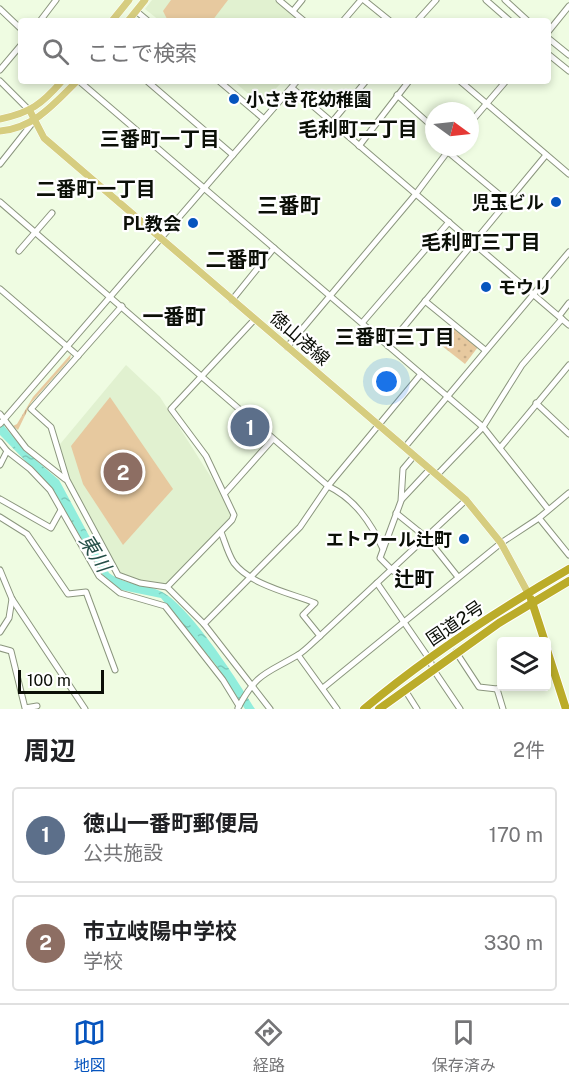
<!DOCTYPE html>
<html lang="ja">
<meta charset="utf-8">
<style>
:root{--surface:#fff;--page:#f6f6f6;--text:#202124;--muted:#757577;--line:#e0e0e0;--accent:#0654be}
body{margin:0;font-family:"Public Sans","Noto Sans JP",sans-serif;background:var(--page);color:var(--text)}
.controls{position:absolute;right:18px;bottom:18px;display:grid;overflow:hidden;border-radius:6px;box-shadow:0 3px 9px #0003}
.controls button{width:54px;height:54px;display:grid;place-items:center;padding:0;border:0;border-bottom:2px solid var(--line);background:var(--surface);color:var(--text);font:30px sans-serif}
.compass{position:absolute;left:425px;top:102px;width:54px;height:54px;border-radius:50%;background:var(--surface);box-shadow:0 3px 9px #0003;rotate:105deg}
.scale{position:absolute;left:18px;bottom:15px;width:86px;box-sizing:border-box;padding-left:6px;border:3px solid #0b0f07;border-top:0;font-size:16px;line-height:21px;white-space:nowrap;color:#0b0f07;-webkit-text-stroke:4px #fff;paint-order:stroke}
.you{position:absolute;left:387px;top:382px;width:21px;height:21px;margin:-15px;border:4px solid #fff;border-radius:50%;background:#1a73e8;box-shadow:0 0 0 9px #1a73e833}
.badge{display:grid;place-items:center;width:39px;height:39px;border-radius:50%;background:var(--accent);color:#fff;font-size:20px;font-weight:700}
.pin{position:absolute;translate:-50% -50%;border:3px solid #fff;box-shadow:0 2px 6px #0006}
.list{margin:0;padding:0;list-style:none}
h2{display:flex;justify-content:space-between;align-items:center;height:78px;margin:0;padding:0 24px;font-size:26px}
h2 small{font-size:20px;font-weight:400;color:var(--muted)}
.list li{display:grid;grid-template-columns:39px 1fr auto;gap:18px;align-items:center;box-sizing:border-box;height:96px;margin:0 12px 12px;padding:0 12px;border:2px solid var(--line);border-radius:6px}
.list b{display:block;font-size:22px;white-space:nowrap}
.list p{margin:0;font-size:20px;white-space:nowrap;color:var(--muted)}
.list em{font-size:20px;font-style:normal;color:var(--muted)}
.icon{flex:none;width:33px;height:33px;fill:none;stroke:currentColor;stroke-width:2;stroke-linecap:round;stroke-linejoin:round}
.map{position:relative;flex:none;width:569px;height:709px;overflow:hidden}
.search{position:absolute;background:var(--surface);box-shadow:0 3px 9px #0003;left:18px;right:18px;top:18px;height:66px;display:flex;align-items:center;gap:15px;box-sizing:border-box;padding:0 21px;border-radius:6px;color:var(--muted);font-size:22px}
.sheet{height:294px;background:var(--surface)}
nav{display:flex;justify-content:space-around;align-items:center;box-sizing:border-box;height:84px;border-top:2px solid var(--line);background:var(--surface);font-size:16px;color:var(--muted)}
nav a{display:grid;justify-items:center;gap:3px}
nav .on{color:var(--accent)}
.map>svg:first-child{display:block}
.built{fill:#e1f1d0}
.grass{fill:url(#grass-tufts)}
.park{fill:url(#park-dots)}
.pitch{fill:#e7c99f}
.water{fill:url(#water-ripples)}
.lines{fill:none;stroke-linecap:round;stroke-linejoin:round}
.minor-casing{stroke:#8b967e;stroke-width:7}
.major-casing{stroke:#fff;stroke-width:8}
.highway-casing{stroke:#fff;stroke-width:10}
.minor{stroke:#fff;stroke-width:5}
.major{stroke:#d6cd7f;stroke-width:7}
.highway{stroke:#bbac29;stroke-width:8}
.poi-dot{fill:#0654be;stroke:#fff;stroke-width:2}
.labels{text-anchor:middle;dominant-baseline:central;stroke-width:4.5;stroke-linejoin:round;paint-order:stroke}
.poi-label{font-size:18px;font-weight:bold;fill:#0b0f07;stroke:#fff;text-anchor:end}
.street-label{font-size:18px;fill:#0b0f07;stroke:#fff}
.neighbourhood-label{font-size:20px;font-weight:bold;fill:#0b0f07;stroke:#fff}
.water-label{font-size:20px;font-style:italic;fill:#244e47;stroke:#fff}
.quarter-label{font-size:21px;font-weight:bold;fill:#0b0f07;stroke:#fff}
</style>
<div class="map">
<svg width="569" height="709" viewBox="0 0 569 709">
<defs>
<pattern id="grass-tufts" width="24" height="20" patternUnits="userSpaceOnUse" patternTransform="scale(1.5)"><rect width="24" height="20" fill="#e7c99f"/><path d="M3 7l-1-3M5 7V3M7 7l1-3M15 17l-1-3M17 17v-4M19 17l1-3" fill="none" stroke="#c5ab87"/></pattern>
<pattern id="park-dots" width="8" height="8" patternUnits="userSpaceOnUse" patternTransform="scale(1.5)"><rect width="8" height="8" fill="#e7c99f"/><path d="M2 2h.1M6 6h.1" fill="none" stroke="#c5ab87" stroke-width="1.8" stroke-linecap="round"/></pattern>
<pattern id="water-ripples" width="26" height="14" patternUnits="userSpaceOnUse" patternTransform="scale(1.5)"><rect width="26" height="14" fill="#91eddc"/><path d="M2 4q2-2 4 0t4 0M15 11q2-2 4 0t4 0" fill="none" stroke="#7ccabb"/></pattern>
</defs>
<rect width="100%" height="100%" fill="#effce2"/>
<g class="built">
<path d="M152 0H274L300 21H160L145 9Z"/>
<path d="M233 81H283L261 104Z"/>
<path d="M126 365 160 397 235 515 167 587 118 575 67 480 56 449Z"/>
</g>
<path class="grass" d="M71 354 70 359 31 403 18 430 13 426 17 424 33 397Z"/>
<path class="park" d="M451 325 478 347 465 364 437 342Z"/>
<g class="pitch">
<path d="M171 0H228L212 21H168L163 11Z"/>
<path d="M110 397 173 489 123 545 83 484 71 446Z"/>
</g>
<path class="water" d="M0 421 24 450 59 480 109 573C129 587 141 582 160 591 188 603 238 681 255 709H245L216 665 161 598 122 590 106 580 51 487 0 435Z"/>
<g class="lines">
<defs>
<g id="minor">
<path d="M279 0 304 21"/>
<path d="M364 0 390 21"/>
<path d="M486 0 510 21"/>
<path d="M505 0 528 21"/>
<path d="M0 9 21 29"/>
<path d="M136 11 148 21"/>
<path d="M293 11 302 0"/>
<path d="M40 21 56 0"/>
<path d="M343 21 361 0"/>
<path d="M417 21 436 0"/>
<path d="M548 32 569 6"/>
<path d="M548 38 569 55"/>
<path d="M548 54 569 71"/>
<path d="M0 70 21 45"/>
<path d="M0 81 30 111"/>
<path d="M79 81 483 427 548 509"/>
<path d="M147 81 233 155"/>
<path d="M219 81 264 119"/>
<path d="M460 81 569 174"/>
<path d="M292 88 569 325"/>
<path d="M397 95 434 128"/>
<path d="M332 122 366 81"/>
<path d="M470 123 506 81"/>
<path d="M359 146 409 81"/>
<path d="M447 151 508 202"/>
<path d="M0 164 34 121"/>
<path d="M0 202 328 486C355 499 371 523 383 549"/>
<path d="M19 251 52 213"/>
<path d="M0 289 78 356"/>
<path d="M232 300 274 248"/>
<path d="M425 301 485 350"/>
<path d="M122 306 31 409 51 427 67 480 118 575 140 583 167 587 204 624 270 709"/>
<path d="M559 316 569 303"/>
<path d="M362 323 449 222"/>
<path d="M388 346 546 155"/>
<path d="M287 347 415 195 451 147"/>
<path d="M536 403 569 434"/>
<path d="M0 414 26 448 65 479"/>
<path d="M0 424 297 81"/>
<path d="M0 442 7 451 0 465"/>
<path d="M405 447 569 252"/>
<path d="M500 448 569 365"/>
<path d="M7 451 30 469 50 490 99 576 120 593 165 606 223 680 239 706"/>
<path d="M437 475 483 427 522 365 562 319"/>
<path d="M225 493 273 439"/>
<path d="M0 499 51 528 61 510"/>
<path d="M402 499 430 469"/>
<path d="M396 513 427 538 458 577"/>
<path d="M0 517 27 534 68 594 86 592 115 670"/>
<path d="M539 518 569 555"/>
<path d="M221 532C225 542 228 554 234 563 251 585 290 593 315 603L303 615 320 636"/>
<path d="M0 570 12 599 85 709"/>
<path d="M393 571 380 558 401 501 403 469 414 456"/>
<path d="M377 583 430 660 433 669 460 709"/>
<path d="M167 587 232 520 234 515 206 456 171 409 255 319"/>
<path d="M204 624 300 527 328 486 421 374"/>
<path d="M0 632 9 618 12 599"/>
<path d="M0 648 11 651 25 708 37 706"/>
<path d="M456 652 479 687 497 689 505 686"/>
<path d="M298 655 337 709"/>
<path d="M323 688 501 543 539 518 569 493"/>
<path d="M497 689 503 709"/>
<path d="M405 690 417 709"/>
<path d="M238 708C257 672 266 674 298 655 306 650 313 642 320 636L466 500"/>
</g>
<g id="major">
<path d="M112 21 129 0"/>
<path d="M128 21 145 0"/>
<path d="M30 111 44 138 466 500 501 543 528 593"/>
<path d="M0 119C30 113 42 104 62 81"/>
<path d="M0 131C34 128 54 104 77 81"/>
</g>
<g id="highway">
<path d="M531 599 545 642"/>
<path d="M546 647 566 709"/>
<path d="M364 709C427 656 498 610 569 569"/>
<path d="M379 709 499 623 569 581"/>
</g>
</defs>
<use href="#minor" class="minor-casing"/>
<use href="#major" class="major-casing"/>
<use href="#highway" class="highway-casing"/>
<use href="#minor" class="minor"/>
<use href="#major" class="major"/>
<use href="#highway" class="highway"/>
</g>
<g class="poi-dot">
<circle cx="234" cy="99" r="6"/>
<circle cx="556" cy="202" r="6"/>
<circle cx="193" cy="223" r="6"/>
<circle cx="486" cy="287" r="6"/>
<circle cx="464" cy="539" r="6"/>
</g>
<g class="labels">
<g class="poi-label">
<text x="246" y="99" text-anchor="start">小さき花幼稚園</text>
<text x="544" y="202">児玉ビル</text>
<text x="181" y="223">PL教会</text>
<text x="498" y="287" text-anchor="start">モウリ</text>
<text x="452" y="539">エトワール辻町</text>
</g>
<g class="street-label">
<text transform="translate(300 338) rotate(41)">徳山港線</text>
<text transform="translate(455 623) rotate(-34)">国道2号</text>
</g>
<g class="neighbourhood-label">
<text x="358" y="129">毛利町二丁目</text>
<text x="160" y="139">三番町一丁目</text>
<text x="96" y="189">二番町一丁目</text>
<text x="481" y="242">毛利町三丁目</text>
<text x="395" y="337">三番町三丁目</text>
<text x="414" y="579">辻町</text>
</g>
<g class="water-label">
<text transform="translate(95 553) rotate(58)">東川</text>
</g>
<g class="quarter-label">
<text x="289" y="205">三番町</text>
<text x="237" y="259">二番町</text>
<text x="174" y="316">一番町</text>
</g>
</g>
</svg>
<div class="controls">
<button><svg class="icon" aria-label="layers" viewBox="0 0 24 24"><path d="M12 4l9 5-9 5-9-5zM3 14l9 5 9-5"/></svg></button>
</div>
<svg class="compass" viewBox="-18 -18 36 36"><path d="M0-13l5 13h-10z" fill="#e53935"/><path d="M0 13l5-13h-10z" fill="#757577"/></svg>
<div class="scale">100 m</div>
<div class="you"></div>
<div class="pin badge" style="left:250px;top:427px;background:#5c6f8a">1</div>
<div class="pin badge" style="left:123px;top:472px;background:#8d6e63">2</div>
<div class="search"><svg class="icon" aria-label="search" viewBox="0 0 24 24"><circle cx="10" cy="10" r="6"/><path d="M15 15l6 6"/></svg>ここで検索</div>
</div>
<section class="sheet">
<h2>周辺<small>2件</small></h2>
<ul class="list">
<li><span class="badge" style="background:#5c6f8a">1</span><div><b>徳山一番町郵便局</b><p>公共施設</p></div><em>170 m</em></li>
<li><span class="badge" style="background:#8d6e63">2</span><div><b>市立岐陽中学校</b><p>学校</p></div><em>330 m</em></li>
</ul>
</section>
<nav>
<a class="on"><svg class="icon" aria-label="map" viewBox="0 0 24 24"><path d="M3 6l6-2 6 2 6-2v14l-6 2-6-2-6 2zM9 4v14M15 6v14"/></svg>地図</a>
<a><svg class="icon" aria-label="directions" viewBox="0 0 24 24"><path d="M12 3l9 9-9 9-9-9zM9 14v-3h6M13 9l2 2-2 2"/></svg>経路</a>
<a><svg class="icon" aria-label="saved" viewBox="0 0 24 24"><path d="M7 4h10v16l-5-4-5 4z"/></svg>保存済み</a>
</nav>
